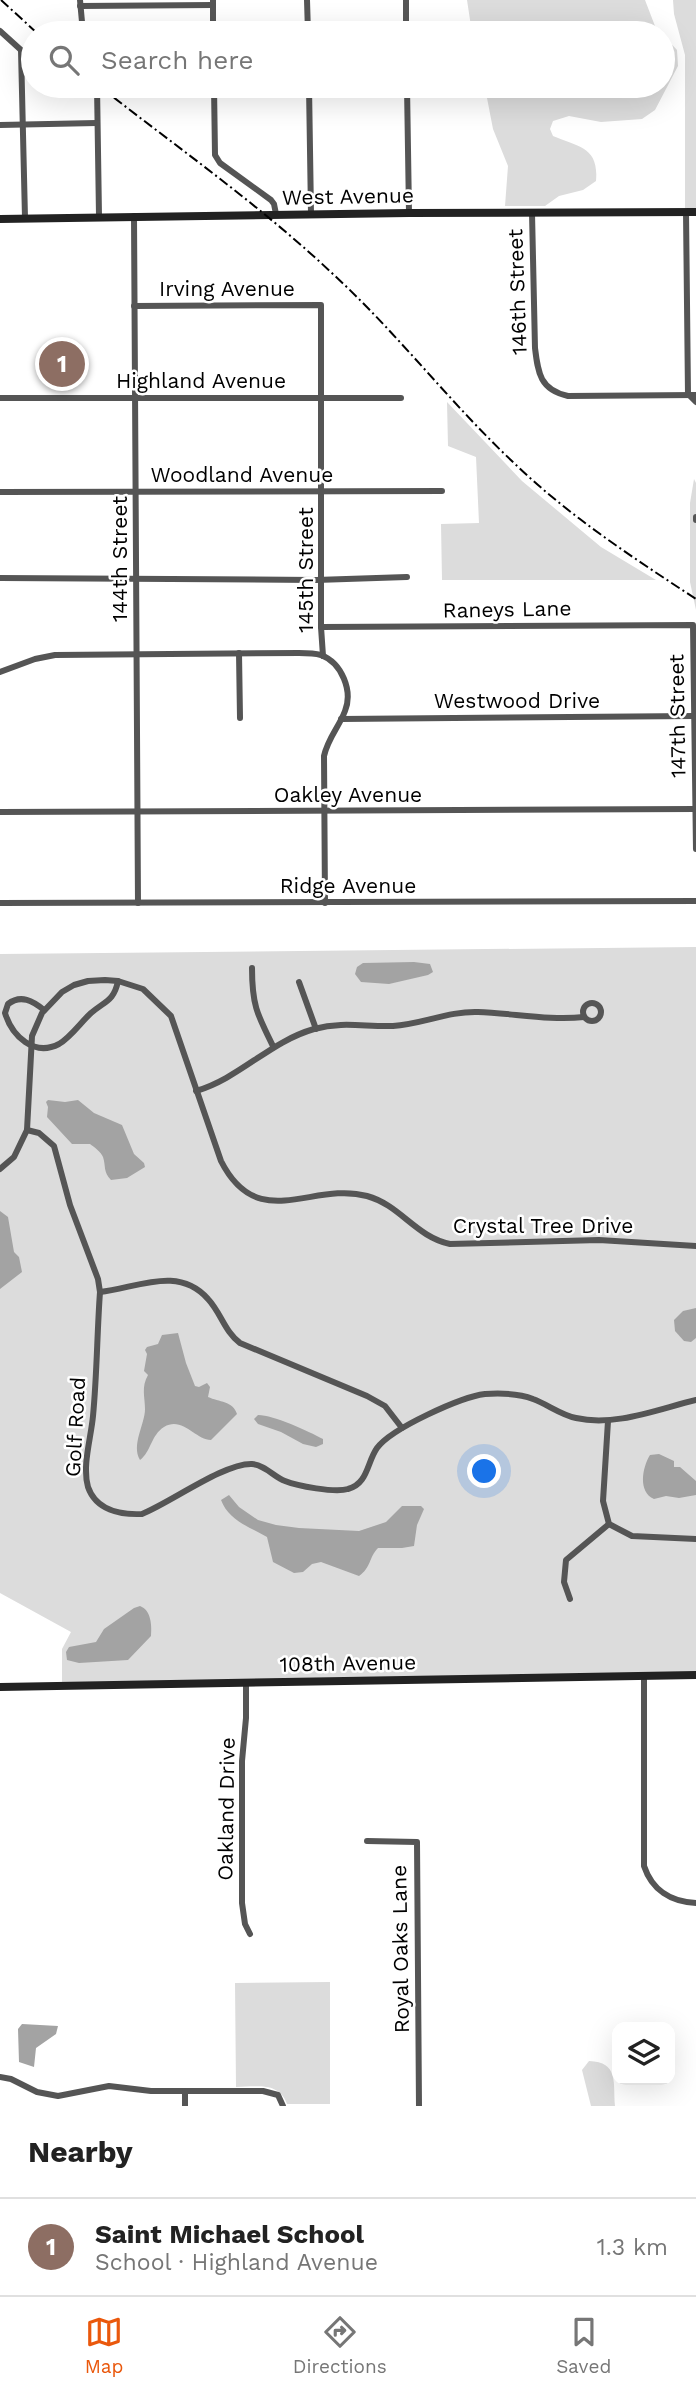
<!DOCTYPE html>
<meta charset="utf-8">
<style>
:root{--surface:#fff;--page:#f6f6f6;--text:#222;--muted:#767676;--line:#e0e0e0;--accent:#ea580c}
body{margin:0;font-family:"Work Sans",sans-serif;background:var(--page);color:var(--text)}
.controls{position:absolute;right:21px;bottom:21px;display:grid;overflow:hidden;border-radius:14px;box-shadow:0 7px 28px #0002}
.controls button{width:63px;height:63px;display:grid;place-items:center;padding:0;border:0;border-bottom:2px solid var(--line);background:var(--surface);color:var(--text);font:35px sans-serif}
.you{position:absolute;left:485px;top:1472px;width:24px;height:24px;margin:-18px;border:5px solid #fff;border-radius:50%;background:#1a73e8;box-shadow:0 0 0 10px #1a73e833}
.badge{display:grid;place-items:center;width:46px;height:46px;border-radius:50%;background:var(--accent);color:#fff;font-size:23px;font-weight:700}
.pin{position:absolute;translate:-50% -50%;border:4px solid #fff;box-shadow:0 2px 7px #0006}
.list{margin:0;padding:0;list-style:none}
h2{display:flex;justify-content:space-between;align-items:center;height:91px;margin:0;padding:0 28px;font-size:30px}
h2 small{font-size:23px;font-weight:400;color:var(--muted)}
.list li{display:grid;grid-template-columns:46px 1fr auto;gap:21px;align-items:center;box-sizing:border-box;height:98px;padding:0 28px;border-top:2px solid var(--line)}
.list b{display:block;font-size:26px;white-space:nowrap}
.list p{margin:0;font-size:23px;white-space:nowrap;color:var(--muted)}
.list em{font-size:23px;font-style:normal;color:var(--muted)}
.icon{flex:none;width:38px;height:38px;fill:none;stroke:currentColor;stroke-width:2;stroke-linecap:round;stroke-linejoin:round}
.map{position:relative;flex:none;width:696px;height:2106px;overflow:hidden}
.search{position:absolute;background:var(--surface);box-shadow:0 7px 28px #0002;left:21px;right:21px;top:21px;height:77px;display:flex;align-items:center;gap:18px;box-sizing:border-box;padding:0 24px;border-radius:38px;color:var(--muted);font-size:26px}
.sheet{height:189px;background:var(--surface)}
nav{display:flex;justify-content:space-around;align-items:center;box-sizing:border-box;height:98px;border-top:2px solid var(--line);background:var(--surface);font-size:19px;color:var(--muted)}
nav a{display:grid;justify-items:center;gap:4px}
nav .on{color:var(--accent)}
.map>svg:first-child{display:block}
.green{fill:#dcdcdc}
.water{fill:#a3a3a3}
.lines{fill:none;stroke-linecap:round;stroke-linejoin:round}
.street{stroke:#555;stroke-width:6}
.secondary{stroke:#222;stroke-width:8}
.rail{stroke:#000;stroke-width:2;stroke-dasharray:10 3.5 2 3.5;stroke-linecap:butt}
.labels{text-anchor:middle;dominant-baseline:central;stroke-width:5;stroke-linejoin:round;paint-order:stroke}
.street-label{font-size:21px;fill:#000;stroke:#fff}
</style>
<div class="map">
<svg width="696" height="2106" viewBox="0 0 696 2106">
<rect width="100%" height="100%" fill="#fff"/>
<g class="green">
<path d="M467 0H645L655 26 661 33H472Z"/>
<path d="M673 0H696V209H685V55L674 14Z"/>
<path d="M663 35 677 50 678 66 655 110 642 119 601 122 569 116 553 121 550 129 553 136C579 147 599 147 596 181L583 190 559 196 545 206H505L508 166 493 129 487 98 482 91 474 90 458 94 442 91 438 86H663Z"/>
<path d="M447 402 522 481 601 547 656 580H442L441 524 479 523 476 457 448 446Z"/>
<path d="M694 479 696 483V659V610L690 582V503Z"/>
<path d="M696 947V1675L62 1684V1649L71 1632 0 1593V954Z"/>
<path d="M330 1982V2104H287C279 2081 255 2087 236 2087L235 1983Z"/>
<path d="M589 2061C619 2062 613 2083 615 2106H591L582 2070Z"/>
</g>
<g class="water">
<path d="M414 962 430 964 433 972 428 975 389 984 361 982 355 974 357 967 363 963Z"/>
<path d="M48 1100 65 1102 78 1100 94 1113 122 1125 134 1154 144 1163 145 1167 127 1178 111 1180C103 1172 106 1166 103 1157 101 1152 94 1147 90 1144H72L47 1117 48 1107 46 1102Z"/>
<path d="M0 1211 8 1217 14 1252 19 1257 22 1272 0 1289Z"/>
<path d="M696 1308V1338L691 1342 684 1341 675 1331 674 1320 683 1311Z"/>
<path d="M178 1333 186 1363 195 1386 199 1387 207 1383 210 1387 208 1397C219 1402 233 1401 237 1414L211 1440C195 1440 183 1416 164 1427 151 1435 151 1452 140 1460 131 1445 145 1424 145 1409 145 1397 141 1387 148 1375L144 1371 147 1354 145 1350 147 1347 158 1344 162 1335Z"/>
<path d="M258 1415C274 1415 308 1431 323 1439V1444L316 1447 303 1444 281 1432 258 1424 254 1419Z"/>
<path d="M659 1454 674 1461V1467H680L696 1481V1495L679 1498 666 1496 654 1499C638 1492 642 1468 650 1455Z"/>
<path d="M229 1495 239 1507 258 1520 276 1525 299 1528 359 1531 386 1522 402 1506H421L424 1509 417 1525 414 1546 402 1548H378C369 1557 371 1568 359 1576L321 1562 312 1564 303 1572 294 1573 273 1562 267 1537C250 1527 229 1521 221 1500Z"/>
<path d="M140 1606C151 1610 152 1625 151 1636L128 1660 79 1663 67 1660 66 1652 69 1647 96 1642 104 1629 134 1608Z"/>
<path d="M22 2024 58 2026 56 2034 36 2048 34 2067 19 2062 18 2029Z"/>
</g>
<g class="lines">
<g class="street">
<path d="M80 0 83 33"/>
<path d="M213 0V33"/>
<path d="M307 0 308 33"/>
<path d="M406 0V33"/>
<path d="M80 6 213 5"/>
<path d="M0 31 21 50 25 218"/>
<path d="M97 86 99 216"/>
<path d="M214 86 215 155 220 163 271 200 274 204 276 214"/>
<path d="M309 86 311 214"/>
<path d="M407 86 409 213"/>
<path d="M0 125 97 123"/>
<path d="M686 212 688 394 696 402"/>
<path d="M532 213 535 348C538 373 540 390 568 396L696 395"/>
<path d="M134 216 138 903"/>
<path d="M134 306 321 305V627L323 656"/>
<path d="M0 398H401"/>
<path d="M0 492 442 491"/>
<path d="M696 517V520"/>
<path d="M0 578 316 580 407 577"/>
<path d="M321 627 693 625 696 849"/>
<path d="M239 653 240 718"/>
<path d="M0 672 35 659 55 655 299 653C307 653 314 653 321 655 342 663 353 691 345 711 339 727 328 738 324 756L325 903"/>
<path d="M341 719 694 716"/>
<path d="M0 812 696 809"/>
<path d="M0 903 696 901"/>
<path d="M252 968C252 1005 257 1014 273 1046"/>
<path d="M299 982 316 1029"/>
<circle cx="592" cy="1012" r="9"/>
<path d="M44 1010C33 1001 21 994 8 1004L5 1013C12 1036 34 1057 59 1044 71 1037 81 1022 91 1013 105 1001 114 1001 118 981"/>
<path d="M196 1091C240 1078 269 1042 314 1029 343 1021 365 1027 393 1026 422 1024 449 1011 478 1012 512 1013 550 1021 584 1017"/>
<path d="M27 1130 39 1133 54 1146 70 1205 98 1279 100 1292C97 1333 97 1375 93 1416 91 1438 82 1466 88 1487 96 1510 120 1515 142 1514 170 1503 224 1463 252 1464 265 1465 274 1477 285 1481 297 1486 335 1493 348 1489 368 1484 367 1462 377 1448 392 1428 461 1397 485 1394 501 1393 518 1393 533 1399 547 1404 561 1415 576 1418 615 1427 658 1409 696 1400"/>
<path d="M0 1169 14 1157 27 1130 32 1036 42 1013 62 992 74 985 88 981 105 980 118 981 143 989 171 1016 221 1161C258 1234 312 1181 367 1196 400 1205 416 1237 450 1244L599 1240 696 1246"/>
<path d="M100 1292C137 1288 178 1265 208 1299 221 1313 225 1332 240 1343L367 1396 385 1406 402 1428"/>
<path d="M608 1421 603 1501 609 1524 632 1536 696 1539"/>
<path d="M570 1599 564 1582 566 1560 609 1524"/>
<path d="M644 1676V1866C652 1890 671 1902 696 1903"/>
<path d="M246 1682V1718L242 1761V1903L245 1924 250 1934"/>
<path d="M367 1841 417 1842 419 2106"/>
<path d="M0 2077 11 2079 37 2092 58 2096 109 2086 151 2091H263L278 2095 283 2106"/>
<path d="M185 2106V2091"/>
</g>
<g class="secondary">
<path d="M0 219 409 213 696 212"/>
<path d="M0 1687 696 1675"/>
</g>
<g class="rail">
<path d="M1 0 37 33"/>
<path d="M99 86C178 148 261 206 334 275 398 334 451 404 514 463 569 516 632 557 696 599"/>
</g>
</g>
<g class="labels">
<g class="street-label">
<text transform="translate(348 196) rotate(-1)">West Avenue</text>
<text x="227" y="288">Irving Avenue</text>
<text transform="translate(517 292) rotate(-92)">146th Street</text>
<text x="201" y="380">Highland Avenue</text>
<text x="242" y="474">Woodland Avenue</text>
<text transform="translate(119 559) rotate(-90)">144th Street</text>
<text transform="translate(305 570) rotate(-90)">145th Street</text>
<text transform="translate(507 609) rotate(-1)">Raneys Lane</text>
<text x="517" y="700">Westwood Drive</text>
<text transform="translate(677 716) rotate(-91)">147th Street</text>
<text x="348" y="794">Oakley Avenue</text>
<text x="348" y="885">Ridge Avenue</text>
<text x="543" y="1225">Crystal Tree Drive</text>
<text transform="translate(75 1427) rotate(-87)">Golf Road</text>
<text transform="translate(348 1663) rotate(-1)">108th Avenue</text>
<text transform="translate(226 1809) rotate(-89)">Oakland Drive</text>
<text transform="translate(400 1949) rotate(-91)">Royal Oaks Lane</text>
</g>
</g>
</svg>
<div class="controls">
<button><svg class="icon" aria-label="layers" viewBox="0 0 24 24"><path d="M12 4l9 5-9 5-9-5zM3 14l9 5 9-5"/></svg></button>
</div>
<div class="you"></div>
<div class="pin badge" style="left:62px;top:364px;background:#8d6e63">1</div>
<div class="search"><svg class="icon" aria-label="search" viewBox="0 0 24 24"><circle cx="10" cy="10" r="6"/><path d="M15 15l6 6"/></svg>Search here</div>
</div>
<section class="sheet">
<h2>Nearby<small></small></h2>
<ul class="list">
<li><span class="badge" style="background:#8d6e63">1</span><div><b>Saint Michael School</b><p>School · Highland Avenue</p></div><em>1.3 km</em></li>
</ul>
</section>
<nav>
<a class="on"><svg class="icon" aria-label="map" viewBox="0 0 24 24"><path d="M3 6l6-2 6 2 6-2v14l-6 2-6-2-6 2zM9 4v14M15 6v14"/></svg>Map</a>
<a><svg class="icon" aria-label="directions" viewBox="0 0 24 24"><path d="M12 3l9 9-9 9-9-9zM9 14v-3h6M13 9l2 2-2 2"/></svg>Directions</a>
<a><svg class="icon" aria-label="saved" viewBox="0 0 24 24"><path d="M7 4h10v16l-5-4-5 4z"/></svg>Saved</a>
</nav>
